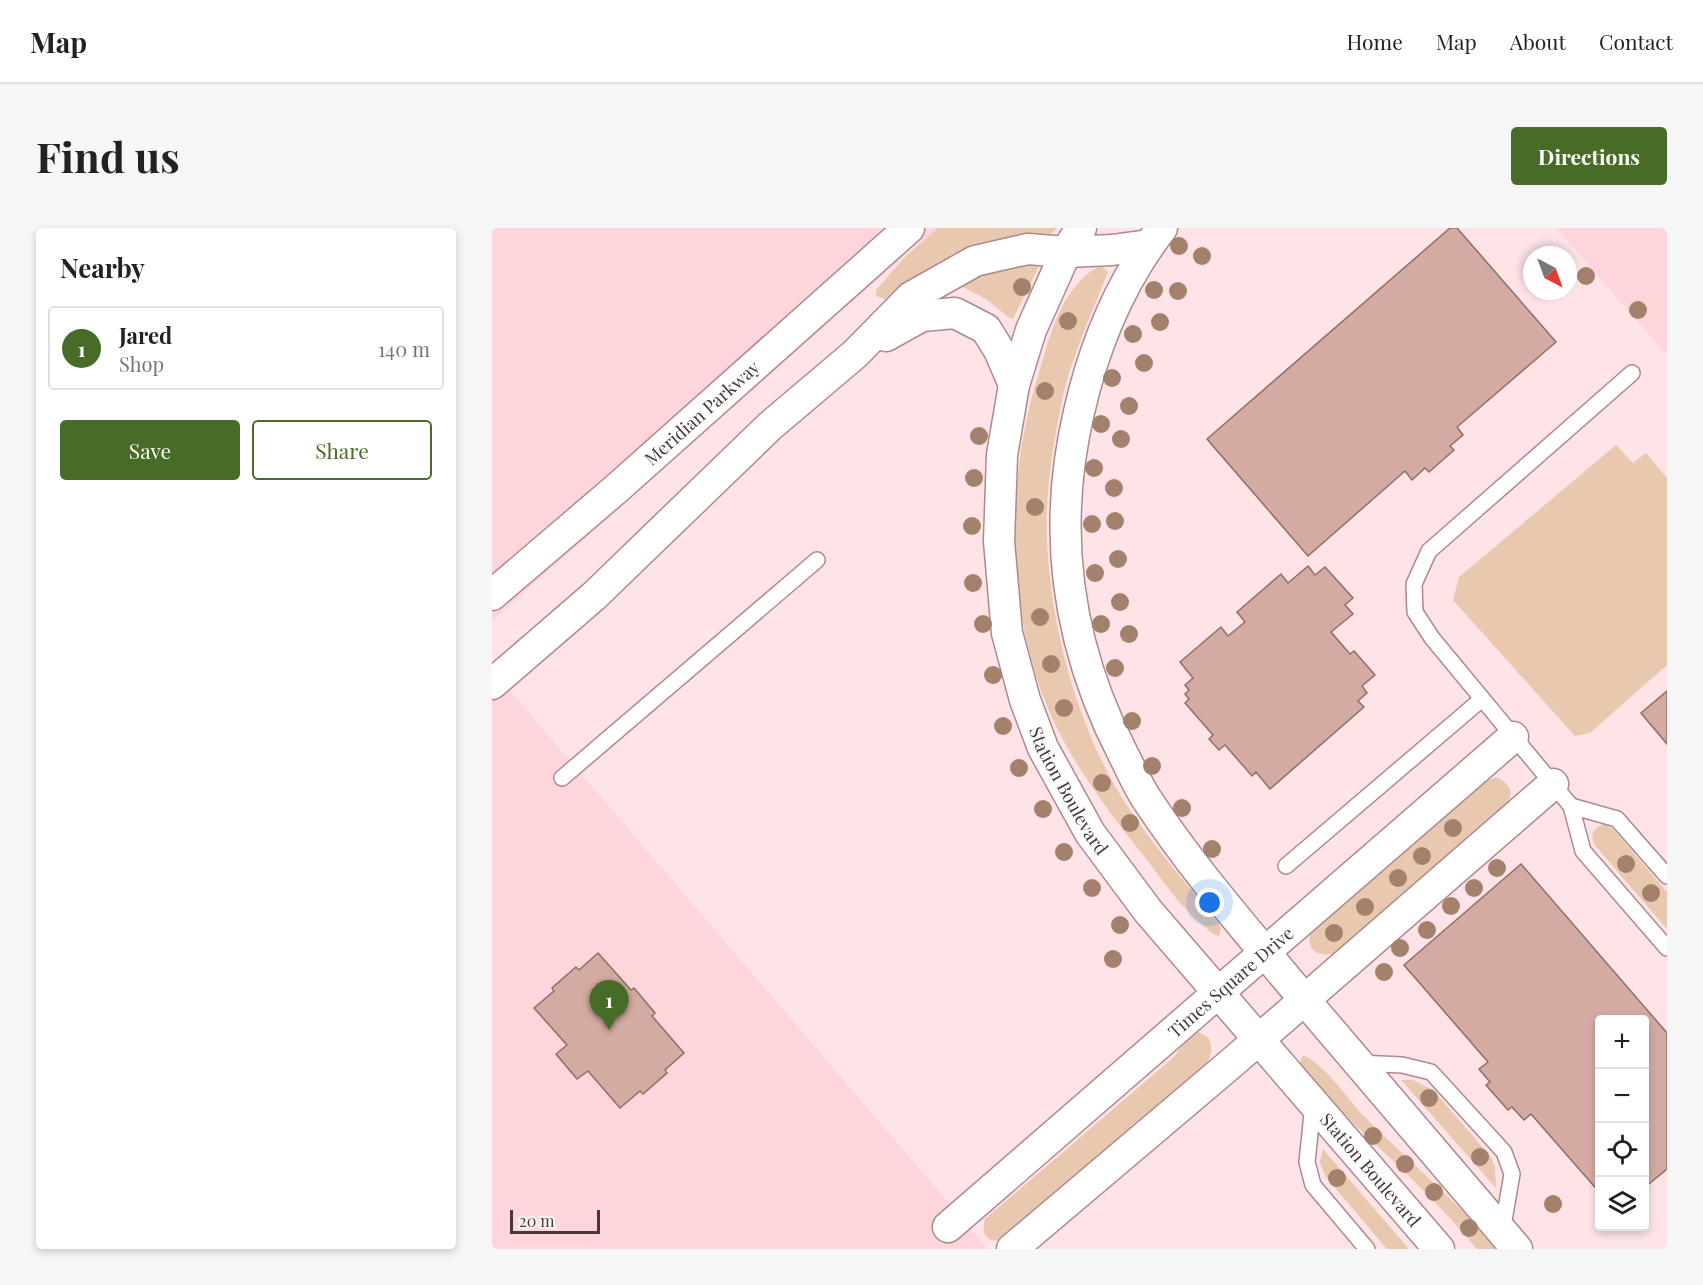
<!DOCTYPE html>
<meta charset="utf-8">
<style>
:root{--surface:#fff;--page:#f6f6f6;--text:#222;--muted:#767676;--line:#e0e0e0;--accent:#466c27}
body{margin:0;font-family:"Playfair Display",serif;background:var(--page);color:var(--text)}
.controls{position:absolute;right:18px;bottom:18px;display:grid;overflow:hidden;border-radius:6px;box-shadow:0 3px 9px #0003}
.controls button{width:54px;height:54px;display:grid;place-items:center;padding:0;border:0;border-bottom:2px solid var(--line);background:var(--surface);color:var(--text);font:30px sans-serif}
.compass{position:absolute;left:1031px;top:18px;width:54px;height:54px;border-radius:50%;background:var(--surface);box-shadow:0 3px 9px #0003;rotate:139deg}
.scale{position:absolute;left:18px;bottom:15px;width:90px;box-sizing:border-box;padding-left:6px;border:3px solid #48373a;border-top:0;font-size:16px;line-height:21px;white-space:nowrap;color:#48373a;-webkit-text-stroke:4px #fef5f7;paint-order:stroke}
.you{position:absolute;left:718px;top:675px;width:21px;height:21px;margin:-15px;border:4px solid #fff;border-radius:50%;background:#1a73e8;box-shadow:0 0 0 9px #1a73e833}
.badge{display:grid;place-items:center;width:39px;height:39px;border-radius:50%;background:var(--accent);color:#fff;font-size:20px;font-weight:700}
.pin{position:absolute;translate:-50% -50px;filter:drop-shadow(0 2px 3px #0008)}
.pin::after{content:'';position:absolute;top:32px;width:21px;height:18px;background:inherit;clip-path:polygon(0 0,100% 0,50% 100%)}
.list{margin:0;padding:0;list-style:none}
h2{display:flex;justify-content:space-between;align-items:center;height:78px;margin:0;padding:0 24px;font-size:26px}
h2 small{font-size:20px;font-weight:400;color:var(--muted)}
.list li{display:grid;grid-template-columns:39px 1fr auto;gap:18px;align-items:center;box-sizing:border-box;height:84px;margin:0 12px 12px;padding:0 12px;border:2px solid var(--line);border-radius:6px}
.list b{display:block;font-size:22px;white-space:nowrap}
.list p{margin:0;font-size:20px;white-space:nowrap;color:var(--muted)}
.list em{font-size:20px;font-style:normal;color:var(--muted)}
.actions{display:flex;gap:12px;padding:18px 24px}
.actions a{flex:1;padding:14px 0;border:2px solid var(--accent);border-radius:6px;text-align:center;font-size:21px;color:var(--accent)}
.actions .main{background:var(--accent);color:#fff}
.icon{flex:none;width:33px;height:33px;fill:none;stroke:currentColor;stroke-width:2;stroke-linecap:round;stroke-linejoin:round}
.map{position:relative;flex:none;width:1175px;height:1021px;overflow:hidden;border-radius:6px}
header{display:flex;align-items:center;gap:36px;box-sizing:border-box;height:84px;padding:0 30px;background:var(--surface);border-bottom:2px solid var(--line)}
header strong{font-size:28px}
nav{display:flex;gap:33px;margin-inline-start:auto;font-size:21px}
.intro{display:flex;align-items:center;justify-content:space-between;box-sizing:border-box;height:144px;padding:0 36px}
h1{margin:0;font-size:42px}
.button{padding:15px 27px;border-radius:6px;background:var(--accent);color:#fff;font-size:21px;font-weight:700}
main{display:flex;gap:36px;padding:0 36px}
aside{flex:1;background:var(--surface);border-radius:6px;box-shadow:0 3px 9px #0003}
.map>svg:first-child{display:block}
.built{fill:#fed5db}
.green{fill:#e9c8b0}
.building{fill:#d3aba2;stroke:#926d65;stroke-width:1.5}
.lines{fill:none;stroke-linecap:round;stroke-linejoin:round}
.lane-casing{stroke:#af888e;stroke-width:18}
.street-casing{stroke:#af888e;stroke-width:33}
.lane{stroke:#fff;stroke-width:15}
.street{stroke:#fff;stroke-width:30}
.tree{fill:#a4816c}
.labels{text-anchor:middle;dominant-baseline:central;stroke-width:4.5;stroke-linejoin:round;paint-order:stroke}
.street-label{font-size:18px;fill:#48373a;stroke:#fef5f7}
</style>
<header>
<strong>Map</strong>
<nav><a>Home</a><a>Map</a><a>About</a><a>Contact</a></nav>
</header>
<div class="intro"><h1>Find us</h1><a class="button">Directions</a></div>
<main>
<aside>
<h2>Nearby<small></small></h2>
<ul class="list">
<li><span class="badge">1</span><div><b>Jared</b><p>Shop</p></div><em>140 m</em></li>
</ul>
<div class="actions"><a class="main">Save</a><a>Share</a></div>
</aside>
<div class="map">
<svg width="1175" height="1021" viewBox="0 0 1175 1021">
<rect width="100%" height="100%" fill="#fee3e7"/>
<g class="built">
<path d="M0 0H448L419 22 0 393Z"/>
<path d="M1064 0H1175V127Z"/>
<path d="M0 442 45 494 496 1021H0Z"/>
</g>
<g class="green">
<path d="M446 0H565C552 17 531 5 513 10 501 13 489 16 477 21 448 33 420 53 393 71L384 68V62L412 30Z"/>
<path d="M544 33 547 38 521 91 516 89 494 71 469 58 470 54 499 41Z"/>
<path d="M609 37 616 44C601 82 580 128 571 168 561 215 553 265 555 312 559 398 582 485 624 560 651 605 686 646 720 687L729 700 727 708 721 706C712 698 703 691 695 682 677 664 663 641 647 622 610 575 572 524 551 468 514 371 515 246 546 148 559 106 568 59 609 37Z"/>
<path d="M1124 217 1141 235 1154 225 1175 250V437L1098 505 1083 508 961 372 967 349Z"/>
<path d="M1005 549C1017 556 1023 563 1015 576L843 725C823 731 811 718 821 699L993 553Z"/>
<path d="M1113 596 1121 601 1175 664V701L1102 616C1097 605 1103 599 1113 596Z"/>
<path d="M707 804 717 810C720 821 721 827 714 836L510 1012C494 1015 489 1006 493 991L682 829 698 806Z"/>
<path d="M811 827C837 840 852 868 872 888 916 933 965 973 1006 1021H985C953 982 916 947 879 912 852 886 828 866 808 834Z"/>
<path d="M909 852H921L941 862 999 929 1003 939 1004 960Z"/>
<path d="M831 921 917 1021H895L833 948 828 934Z"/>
</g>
<g class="building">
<path d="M958 0H965L1064 114 965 199 971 207 958 218 962 222 937 244 933 240 920 252 913 243 816 328 715 211Z"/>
<path d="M816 338 823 347 833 339 861 370 853 377 861 386 839 404 858 426 862 423 883 447 870 458 875 465 866 473 872 479 778 561 764 544 760 548 733 517 727 522 717 511 721 507 693 475 697 471 693 466 697 462 693 457 701 450 688 434 729 399 736 408 753 394 745 384 789 346 796 355Z"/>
<path d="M1175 463V516L1149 485Z"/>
<path d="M1029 636 1175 805V941L1152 960V792H1108V965L1039 886 1032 892 1020 879 1016 882 994 857 998 854 987 841 996 834 912 737Z"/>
<path d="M106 725 139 762 142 760 163 785 160 788 192 825 173 842 175 845 151 866 148 863 128 880 96 843 85 851 64 826 75 817 42 780 62 763 60 760 84 739 87 742Z"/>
</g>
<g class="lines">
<defs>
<g id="lane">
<path d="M1140 145 937 323 922 356 923 384 940 410 1079 578 1091 623 1175 720"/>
<path d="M70 550 325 332"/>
<path d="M1079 578 1125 591 1175 648"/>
<path d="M794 638 990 471"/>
<path d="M866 835 910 837 939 844 1012 924 1020 946 1010 1004"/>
<path d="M821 876 815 934 821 957 875 1021"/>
</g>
<g id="street">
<path id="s1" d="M589 0 574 24 539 102 522 157 510 227 507 313 515 405 533 472 551 520 598 605 656 683 947 1021"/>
<path d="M670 0C628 54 602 118 587 184 559 303 575 417 631 526 639 541 646 559 656 573 702 643 758 706 811 770 882 854 954 937 1025 1021"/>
<path d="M394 108 430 88 463 85 494 101 507 122 522 157"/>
<path id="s2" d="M0 367 123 262 417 0"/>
<path d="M0 456 102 368 278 198 363 126 419 69 483 33 522 24 536 21 574 24 620 22 657 17"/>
<path id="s3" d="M456 999 1021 509"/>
<path d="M520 1021 742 833 1061 556"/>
</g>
</defs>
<use href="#lane" class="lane-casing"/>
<use href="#street" class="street-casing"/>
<use href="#lane" class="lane"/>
<use href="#street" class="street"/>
</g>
<g class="tree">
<circle cx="687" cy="18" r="9"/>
<circle cx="710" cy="28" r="9"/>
<circle cx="1094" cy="48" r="9"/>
<circle cx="530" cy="59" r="9"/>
<circle cx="662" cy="62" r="9"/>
<circle cx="686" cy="63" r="9"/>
<circle cx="1146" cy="82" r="9"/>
<circle cx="576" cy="93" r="9"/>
<circle cx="668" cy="94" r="9"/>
<circle cx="641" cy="106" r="9"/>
<circle cx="652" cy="135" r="9"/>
<circle cx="620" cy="150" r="9"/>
<circle cx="553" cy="163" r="9"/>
<circle cx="637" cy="178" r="9"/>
<circle cx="609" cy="196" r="9"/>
<circle cx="487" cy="208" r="9"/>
<circle cx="629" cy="211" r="9"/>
<circle cx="602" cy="240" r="9"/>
<circle cx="482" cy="250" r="9"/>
<circle cx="622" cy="260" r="9"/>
<circle cx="543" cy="279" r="9"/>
<circle cx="623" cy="293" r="9"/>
<circle cx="600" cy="296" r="9"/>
<circle cx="480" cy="298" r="9"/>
<circle cx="626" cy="331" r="9"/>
<circle cx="603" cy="345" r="9"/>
<circle cx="481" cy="355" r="9"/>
<circle cx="628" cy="374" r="9"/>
<circle cx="548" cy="389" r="9"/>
<circle cx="491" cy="396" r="9"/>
<circle cx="609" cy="396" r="9"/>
<circle cx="637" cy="406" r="9"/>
<circle cx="559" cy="436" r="9"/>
<circle cx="623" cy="440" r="9"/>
<circle cx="501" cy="447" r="9"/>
<circle cx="572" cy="480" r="9"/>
<circle cx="640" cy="493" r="9"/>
<circle cx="511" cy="498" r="9"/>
<circle cx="660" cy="538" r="9"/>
<circle cx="527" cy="540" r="9"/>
<circle cx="610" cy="555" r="9"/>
<circle cx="690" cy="580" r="9"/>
<circle cx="551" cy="581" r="9"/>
<circle cx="638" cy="595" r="9"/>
<circle cx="961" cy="600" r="9"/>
<circle cx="720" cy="621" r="9"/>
<circle cx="572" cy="624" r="9"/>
<circle cx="930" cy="628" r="9"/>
<circle cx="1134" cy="636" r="9"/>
<circle cx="1005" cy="640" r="9"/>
<circle cx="906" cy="650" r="9"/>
<circle cx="600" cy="660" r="9"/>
<circle cx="982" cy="660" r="9"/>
<circle cx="1159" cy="665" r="9"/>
<circle cx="959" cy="678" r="9"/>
<circle cx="873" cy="679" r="9"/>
<circle cx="628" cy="697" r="9"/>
<circle cx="935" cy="702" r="9"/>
<circle cx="842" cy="705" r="9"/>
<circle cx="908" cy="720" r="9"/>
<circle cx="621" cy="731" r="9"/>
<circle cx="892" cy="744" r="9"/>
<circle cx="937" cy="870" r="9"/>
<circle cx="881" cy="908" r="9"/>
<circle cx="988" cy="929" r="9"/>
<circle cx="913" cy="936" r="9"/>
<circle cx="845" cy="950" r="9"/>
<circle cx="942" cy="964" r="9"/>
<circle cx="1061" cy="976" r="9"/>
<circle cx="977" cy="1000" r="9"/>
</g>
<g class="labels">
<g class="street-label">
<text stroke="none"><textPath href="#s2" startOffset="278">Meridian Parkway</textPath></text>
<text stroke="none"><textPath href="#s1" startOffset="591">Station Boulevard</textPath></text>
<text stroke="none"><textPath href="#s3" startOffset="374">Times Square Drive</textPath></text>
<text stroke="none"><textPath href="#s1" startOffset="1077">Station Boulevard</textPath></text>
</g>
</g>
</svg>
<div class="controls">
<button>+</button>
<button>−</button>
<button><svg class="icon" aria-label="locate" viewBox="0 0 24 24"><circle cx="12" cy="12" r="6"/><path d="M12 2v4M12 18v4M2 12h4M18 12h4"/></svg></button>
<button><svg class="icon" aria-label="layers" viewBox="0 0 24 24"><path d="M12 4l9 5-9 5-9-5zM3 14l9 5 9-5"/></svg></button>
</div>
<svg class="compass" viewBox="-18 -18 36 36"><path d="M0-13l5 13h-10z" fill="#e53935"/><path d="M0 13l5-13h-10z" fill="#767676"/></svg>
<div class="scale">20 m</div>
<div class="you"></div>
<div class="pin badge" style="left:117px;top:802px">1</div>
</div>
</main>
